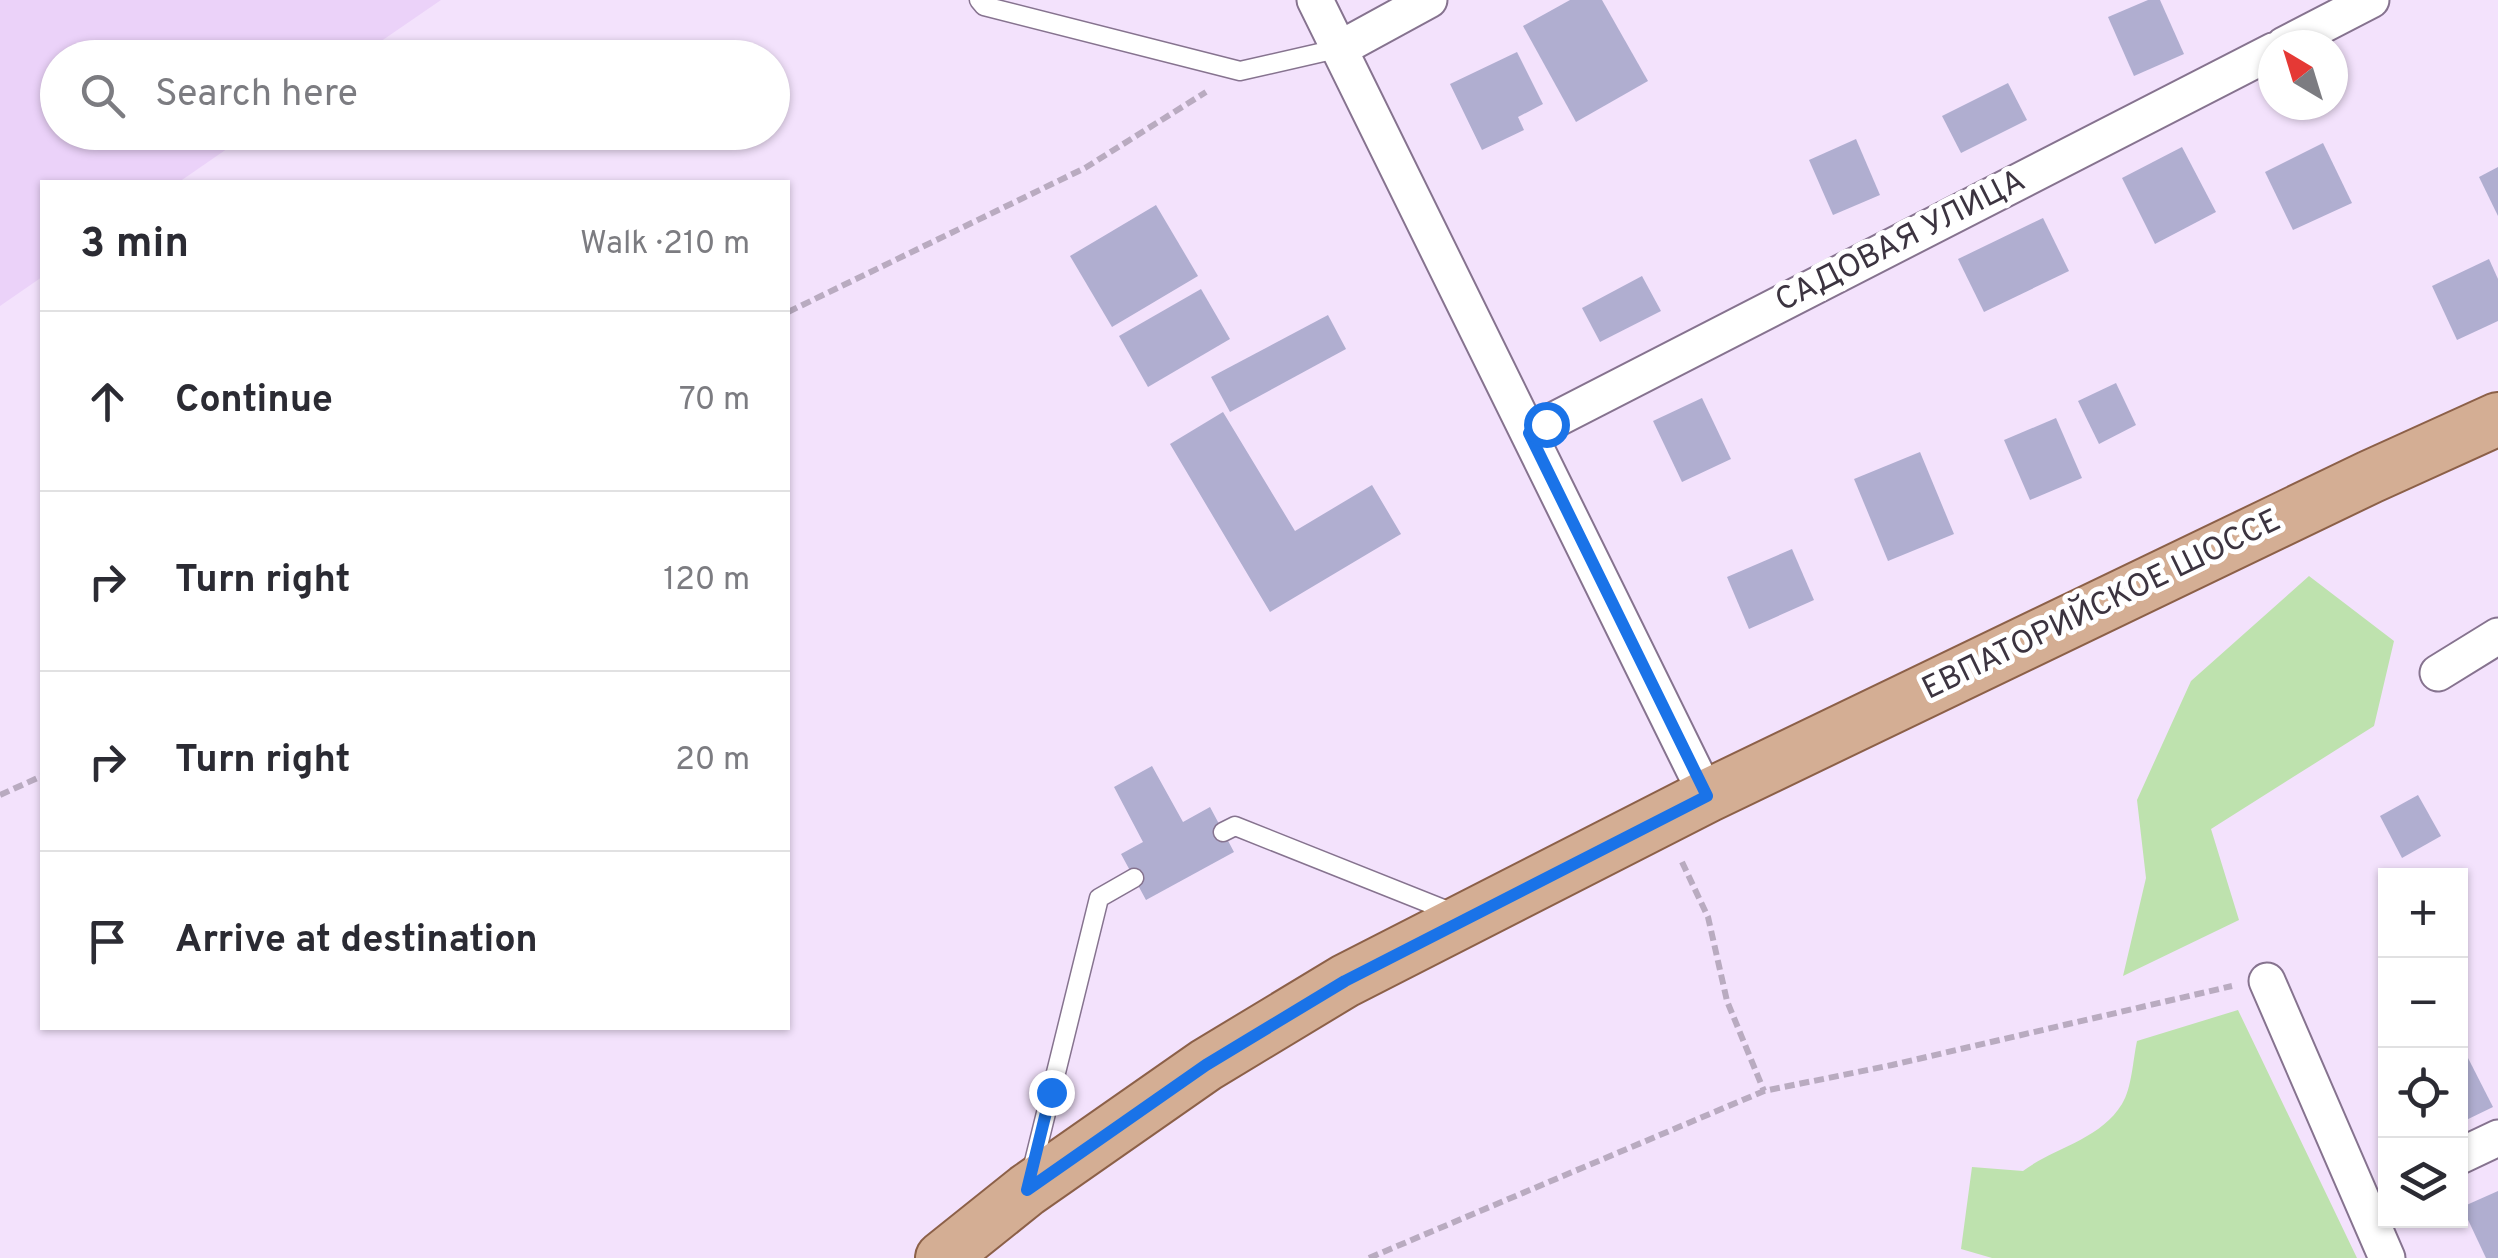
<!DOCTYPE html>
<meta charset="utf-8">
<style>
:root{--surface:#fff;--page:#f2f2f3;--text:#2b2b33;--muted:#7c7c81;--line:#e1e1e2}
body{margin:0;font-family:Overpass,sans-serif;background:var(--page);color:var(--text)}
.controls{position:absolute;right:30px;bottom:30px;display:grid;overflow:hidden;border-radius:0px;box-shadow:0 2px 8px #0004}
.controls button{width:90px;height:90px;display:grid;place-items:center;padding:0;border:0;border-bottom:2px solid var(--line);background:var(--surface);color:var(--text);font:50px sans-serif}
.compass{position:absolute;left:2258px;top:30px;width:90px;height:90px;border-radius:50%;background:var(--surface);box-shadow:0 2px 8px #0004;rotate:322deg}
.stop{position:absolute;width:30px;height:30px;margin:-22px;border:8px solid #1a73e8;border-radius:50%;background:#fff}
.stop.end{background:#1a73e8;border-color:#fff;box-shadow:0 2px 10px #0008}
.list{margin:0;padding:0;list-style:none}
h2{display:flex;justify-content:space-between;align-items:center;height:130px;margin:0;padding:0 40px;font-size:42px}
h2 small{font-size:32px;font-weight:400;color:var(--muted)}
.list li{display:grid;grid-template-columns:65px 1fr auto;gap:30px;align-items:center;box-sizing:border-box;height:180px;padding:0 40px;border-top:2px solid var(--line)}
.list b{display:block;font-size:38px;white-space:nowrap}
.list em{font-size:32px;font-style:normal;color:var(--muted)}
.icon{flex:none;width:55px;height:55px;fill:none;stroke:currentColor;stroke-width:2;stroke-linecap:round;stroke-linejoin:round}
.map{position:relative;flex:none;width:2498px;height:1258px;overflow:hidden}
.search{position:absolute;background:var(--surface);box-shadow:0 2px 8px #0004;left:40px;top:40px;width:750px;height:110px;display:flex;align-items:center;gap:25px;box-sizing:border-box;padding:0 35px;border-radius:55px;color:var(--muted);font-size:38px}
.panel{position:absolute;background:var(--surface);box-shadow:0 2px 8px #0004;left:40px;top:180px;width:750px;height:850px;border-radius:0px}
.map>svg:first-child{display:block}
.built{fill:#ebd2f9}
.green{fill:#bee2ae}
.building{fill:#b0aed0}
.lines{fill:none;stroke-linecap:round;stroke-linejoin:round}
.service-casing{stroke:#86738f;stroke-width:21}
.minor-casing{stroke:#86738f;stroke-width:39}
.primary-casing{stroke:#8c6048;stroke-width:56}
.path{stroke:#b9abc0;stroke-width:6;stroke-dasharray:10 5;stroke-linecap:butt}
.service{stroke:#fff;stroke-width:18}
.minor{stroke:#fff;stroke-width:35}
.primary{stroke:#d4ae94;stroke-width:52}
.route{stroke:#1a73e8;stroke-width:12}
.labels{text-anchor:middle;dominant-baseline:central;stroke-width:10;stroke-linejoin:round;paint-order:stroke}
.street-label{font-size:32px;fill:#3c3440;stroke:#fff}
</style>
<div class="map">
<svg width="2498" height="1258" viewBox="0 0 2498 1258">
<rect width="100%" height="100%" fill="#f3e2fc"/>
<path class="built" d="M0 0H441L358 57 58 58V132L250 133 179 182H42V277L0 306Z"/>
<g class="green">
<path d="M2309 576 2394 641 2374 726 2211 829 2239 920 2123 976 2146 878 2137 800 2191 681Z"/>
<path d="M2238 1010 2357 1258H1992L1961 1249 1972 1167 2023 1171C2055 1147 2100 1140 2122 1104 2132 1088 2133 1059 2137 1041Z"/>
</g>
<g class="building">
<path d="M1570 0H1602L1648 81 1576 122 1523 26Z"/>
<path d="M2148 0H2160L2184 54 2134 76 2108 17Z"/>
<path d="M1517 52 1543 104 1518 117 1524 130 1482 150 1450 84Z"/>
<path d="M2008 83 2027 120 1961 153 1942 116Z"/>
<path d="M1856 139 1880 195 1833 215 1809 160Z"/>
<path d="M2323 143 2352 203 2293 230 2265 172Z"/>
<path d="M2182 147 2216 212 2155 244 2122 178Z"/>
<path d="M2498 167V216L2479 177Z"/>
<path d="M1156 205 1198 276 1112 327 1070 256Z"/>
<path d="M2043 218 2069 271 1984 312 1958 259Z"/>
<path d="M2489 259 2498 279V321L2457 340 2432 286Z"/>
<path d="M1642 276 1661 311 1600 342 1582 308Z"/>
<path d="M1201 289 1230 339 1148 387 1119 336Z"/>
<path d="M1328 315 1346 349 1230 412 1211 377Z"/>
<path d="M2116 383 2136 425 2099 444 2078 401Z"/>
<path d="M1702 398 1731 459 1682 482 1653 421Z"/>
<path d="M1223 412 1295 531 1372 485 1401 534 1270 612 1170 444Z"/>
<path d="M2056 418 2082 478 2030 500 2004 440Z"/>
<path d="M1920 452 1954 534 1888 561 1854 479Z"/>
<path d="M1792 549 1814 600 1749 629 1727 577Z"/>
<path d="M1152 766 1183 822 1210 807 1234 852 1146 900 1121 854 1143 842 1114 787Z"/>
<path d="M2418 795 2441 836 2402 858 2380 816Z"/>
<path d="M2467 1056 2493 1107 2460 1123V1059Z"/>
<path d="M2498 1191V1258H2486L2462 1207Z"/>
</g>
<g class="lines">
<defs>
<g id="service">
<path d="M979 0 984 6 1240 71 1341 48"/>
<path d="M1223 832 1235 826 1456 914"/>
<path d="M1031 1174 1099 898 1134 878"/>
</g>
<g id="minor">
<path d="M1315 0 1707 796"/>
<path d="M2284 45 2371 0"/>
<path d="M1341 48 1429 0"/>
<path d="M1529 433 2273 51"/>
<path d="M2438 673 2498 636"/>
<path d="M2267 981 2387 1258"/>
<path d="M2460 1156 2498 1138"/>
</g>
<path id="primary" d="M942 1258 1027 1190 1206 1065 1345 981 1707 796 2370 477 2498 419"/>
</defs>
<use href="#service" class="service-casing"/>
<use href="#minor" class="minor-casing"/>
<use href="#primary" class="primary-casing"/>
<g class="path">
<path d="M788 312 1085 168 1206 92"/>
<path d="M0 795 42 776"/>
<path d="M1682 862 1708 917 1727 1001 1764 1091"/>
<path d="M1369 1258 1764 1091 1892 1065 2232 986"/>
</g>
<use href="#service" class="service"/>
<use href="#minor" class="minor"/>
<use href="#primary" class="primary"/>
</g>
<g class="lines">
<path class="route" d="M1051 1092 1027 1190 1206 1065 1345 981 1707 796 1529 433 1546 424"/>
</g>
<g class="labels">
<g class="street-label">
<text transform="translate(1901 242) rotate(-27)">САДОВАЯ УЛИЦА</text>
<text transform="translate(2102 606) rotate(-26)">ЕВПАТОРИЙСКОЕ ШОССЕ</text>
</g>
</g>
</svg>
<div class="controls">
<button>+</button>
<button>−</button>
<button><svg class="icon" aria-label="locate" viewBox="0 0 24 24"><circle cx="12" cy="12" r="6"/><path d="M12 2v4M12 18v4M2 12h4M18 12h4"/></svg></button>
<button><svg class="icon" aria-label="layers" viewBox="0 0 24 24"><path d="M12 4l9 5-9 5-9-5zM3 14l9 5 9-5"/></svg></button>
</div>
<svg class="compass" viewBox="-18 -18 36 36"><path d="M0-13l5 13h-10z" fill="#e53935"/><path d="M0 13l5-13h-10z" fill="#7c7c81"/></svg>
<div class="stop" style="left:1546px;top:424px"></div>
<div class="stop end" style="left:1051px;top:1092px"></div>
<div class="search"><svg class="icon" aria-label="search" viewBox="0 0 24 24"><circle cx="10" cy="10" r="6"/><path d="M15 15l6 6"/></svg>Search here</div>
<section class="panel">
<h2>3 min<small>Walk · 210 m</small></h2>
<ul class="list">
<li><svg class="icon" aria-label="ahead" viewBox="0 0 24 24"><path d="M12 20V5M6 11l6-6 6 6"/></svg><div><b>Continue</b></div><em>70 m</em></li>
<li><svg class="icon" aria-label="right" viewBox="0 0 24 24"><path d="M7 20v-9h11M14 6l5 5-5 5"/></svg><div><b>Turn right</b></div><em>120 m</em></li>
<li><svg class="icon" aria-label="right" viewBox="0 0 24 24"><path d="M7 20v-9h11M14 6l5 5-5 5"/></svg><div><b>Turn right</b></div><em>20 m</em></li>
<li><svg class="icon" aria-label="arrive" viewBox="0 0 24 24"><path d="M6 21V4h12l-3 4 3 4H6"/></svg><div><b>Arrive at destination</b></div></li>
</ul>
</section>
</div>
